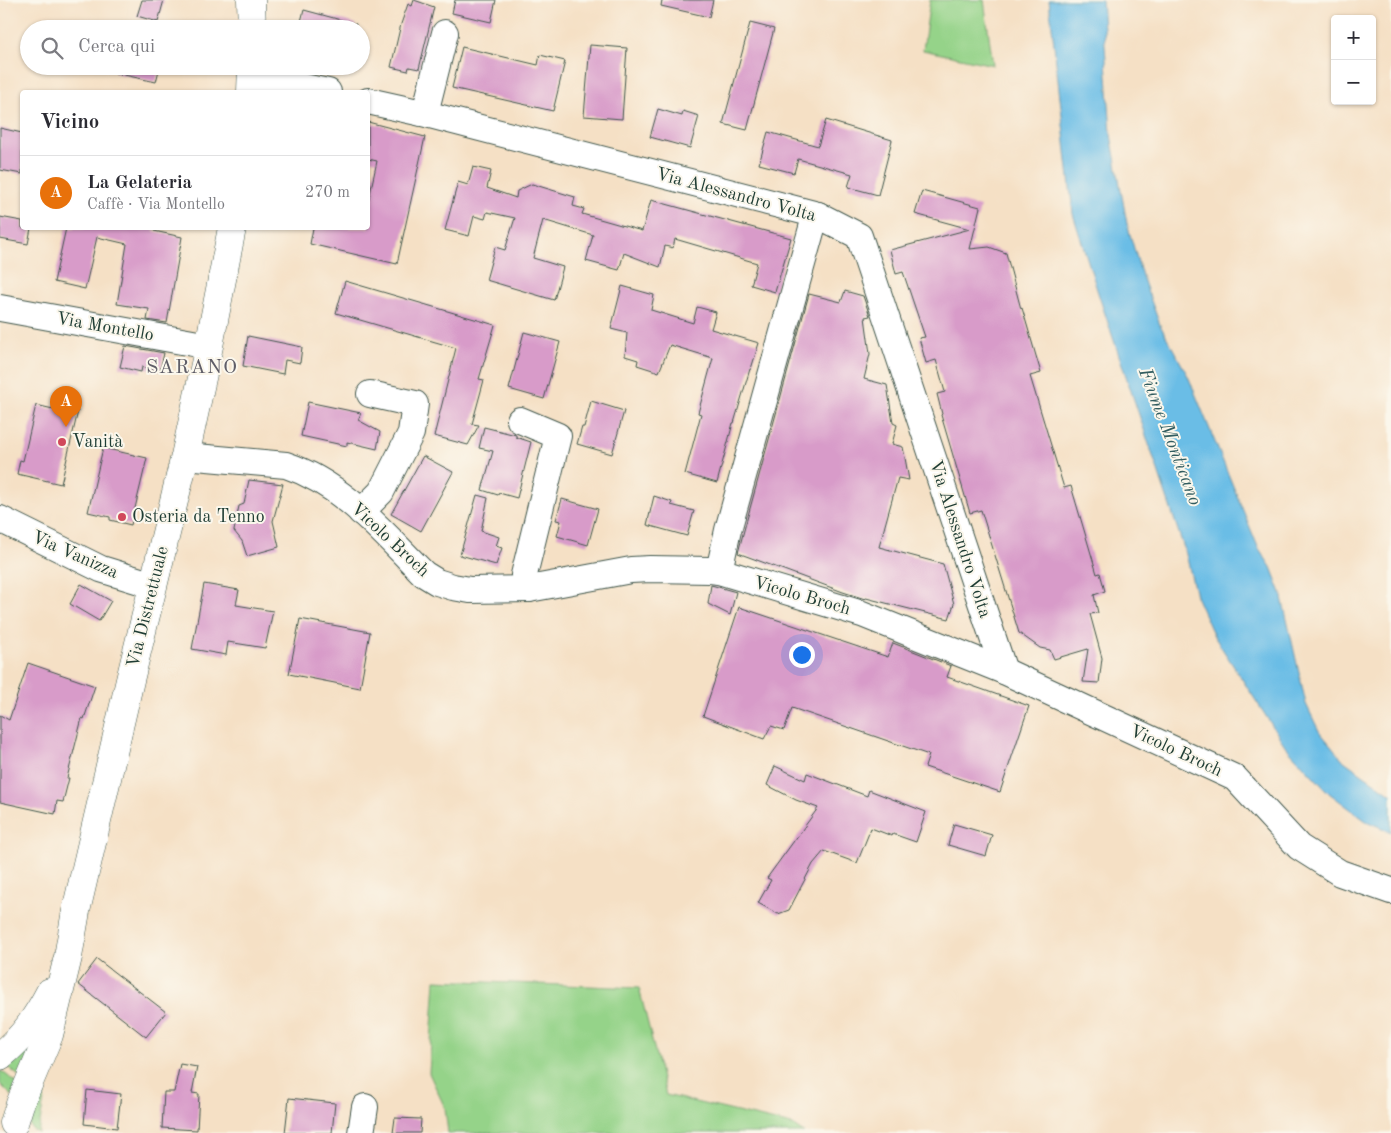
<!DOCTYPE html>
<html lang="it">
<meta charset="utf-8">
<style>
:root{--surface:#fff;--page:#f2f2f3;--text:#2b2b33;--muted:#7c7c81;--line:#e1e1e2;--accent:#db2777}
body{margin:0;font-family:"Old Standard TT",serif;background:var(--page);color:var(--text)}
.controls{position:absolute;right:15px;top:15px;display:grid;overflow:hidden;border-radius:5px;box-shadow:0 1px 4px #0004}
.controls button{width:45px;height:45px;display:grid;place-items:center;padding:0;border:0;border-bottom:1px solid var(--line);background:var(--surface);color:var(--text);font:25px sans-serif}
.you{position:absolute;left:801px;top:654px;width:18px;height:18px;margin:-12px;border:4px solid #fff;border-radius:50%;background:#1a73e8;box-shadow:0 0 0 8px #1a73e833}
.badge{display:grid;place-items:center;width:32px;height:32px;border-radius:50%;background:var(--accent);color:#fff;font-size:16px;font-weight:700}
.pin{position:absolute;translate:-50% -41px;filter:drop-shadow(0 1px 2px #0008)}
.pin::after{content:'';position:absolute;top:26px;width:18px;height:15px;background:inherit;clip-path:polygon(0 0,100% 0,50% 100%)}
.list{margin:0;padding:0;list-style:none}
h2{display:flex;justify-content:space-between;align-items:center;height:65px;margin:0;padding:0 20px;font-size:21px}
h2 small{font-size:16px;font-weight:400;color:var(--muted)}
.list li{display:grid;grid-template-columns:32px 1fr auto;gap:15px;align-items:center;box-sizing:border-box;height:75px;padding:0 20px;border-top:1px solid var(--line)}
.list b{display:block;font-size:19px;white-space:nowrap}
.list p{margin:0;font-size:16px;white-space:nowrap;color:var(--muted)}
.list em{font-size:16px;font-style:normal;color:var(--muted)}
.icon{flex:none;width:28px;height:28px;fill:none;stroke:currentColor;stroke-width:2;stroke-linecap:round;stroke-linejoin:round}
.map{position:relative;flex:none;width:1391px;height:1133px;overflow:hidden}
.search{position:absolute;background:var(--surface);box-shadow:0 1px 4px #0004;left:20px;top:20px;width:350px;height:55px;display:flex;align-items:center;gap:12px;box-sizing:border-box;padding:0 18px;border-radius:28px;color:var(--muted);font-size:19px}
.panel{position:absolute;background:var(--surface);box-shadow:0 1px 4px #0004;left:20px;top:90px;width:350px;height:140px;border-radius:5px}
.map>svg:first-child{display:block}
.green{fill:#95d389;stroke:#5a885e}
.water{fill:#6abde6;stroke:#447d8d}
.building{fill:#d89bc9}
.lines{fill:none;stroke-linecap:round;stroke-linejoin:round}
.minor-casing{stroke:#3f554a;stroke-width:28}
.major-casing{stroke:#3f554a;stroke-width:29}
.minor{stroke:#fff;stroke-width:26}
.major{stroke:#fff;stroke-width:28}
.poi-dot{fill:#d1495b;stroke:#fbf7ec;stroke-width:2}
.labels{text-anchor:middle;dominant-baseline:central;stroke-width:4;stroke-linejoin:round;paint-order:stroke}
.street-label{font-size:18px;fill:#1f3d34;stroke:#fbf7ec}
.poi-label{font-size:18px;fill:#1f3d34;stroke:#fbf7ec;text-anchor:start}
.water-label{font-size:19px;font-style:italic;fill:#325d60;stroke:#fbf7ec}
.quarter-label{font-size:20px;letter-spacing:1px;fill:#605e68;stroke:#fbf7ec}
</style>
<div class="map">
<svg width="1391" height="1133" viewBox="0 0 1391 1133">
<rect width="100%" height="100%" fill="#fbf7ec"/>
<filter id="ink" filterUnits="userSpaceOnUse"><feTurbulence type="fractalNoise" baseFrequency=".02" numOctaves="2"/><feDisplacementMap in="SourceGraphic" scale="10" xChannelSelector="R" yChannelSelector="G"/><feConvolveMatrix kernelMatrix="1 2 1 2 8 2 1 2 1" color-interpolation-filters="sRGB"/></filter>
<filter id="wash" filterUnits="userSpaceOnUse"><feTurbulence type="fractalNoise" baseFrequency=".0096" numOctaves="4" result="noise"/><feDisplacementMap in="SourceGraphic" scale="20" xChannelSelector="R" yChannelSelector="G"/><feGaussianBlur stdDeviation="1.12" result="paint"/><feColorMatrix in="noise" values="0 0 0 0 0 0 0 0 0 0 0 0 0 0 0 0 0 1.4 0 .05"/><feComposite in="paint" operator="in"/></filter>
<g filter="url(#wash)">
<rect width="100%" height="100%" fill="#f5e0c5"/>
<g class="green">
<path d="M930 0H984L993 65 923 50Z"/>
<path d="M435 980 639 988 666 1095 792 1125 804 1133H448L445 1108 429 1073Z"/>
<path d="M42 1025 20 1077 4 1064Z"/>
<path d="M0 1070 17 1083 12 1096 0 1084Z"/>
<path d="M34 1090 44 1095V1100L38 1133 32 1129 28 1122Z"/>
</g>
<path class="water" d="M1049 0H1102L1111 135 1127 224 1142 276 1160 325 1188 376 1258 547 1271 567 1281 593 1306 704 1319 731 1344 761 1391 794V832L1366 821 1329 793 1286 747 1214 636 1196 596 1186 554 1100 299 1073 214Z"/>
<g id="blocks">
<g class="building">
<path d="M142 0H164L158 22 137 16Z"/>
<path d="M414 0 434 7 419 69 409 67 408 71 391 67 401 24 408 4 412 6Z"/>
<path d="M455 0H496L491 22 452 13Z"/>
<path d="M662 0H713L709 17 661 6Z"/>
<path d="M304 10 356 24 355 29H299Z"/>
<path d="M750 23 774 29 747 130 723 124Z"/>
<path d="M590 45 627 48 622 119 584 116Z"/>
<path d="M462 47 538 65 540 55 565 61 553 111 452 88Z"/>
<path d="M115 66H160L156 82 115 73Z"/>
<path d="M658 109 682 116 683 111 699 116 690 148 650 137Z"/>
<path d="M826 120 892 140 878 195 848 187 852 174 798 159 794 173 759 164 768 132 818 146Z"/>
<path d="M368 122 425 137 397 264 310 244 313 228H368V203L377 161 368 159Z"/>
<path d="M0 128 22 133V174L0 170Z"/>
<path d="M473 167 491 171 487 188 516 198 517 191 532 184 575 197 573 206 584 209 582 214 642 231 651 200 791 238 775 292 751 285 757 263 675 239 673 248 665 246 660 267 624 253 619 270 586 261 593 235 543 220 533 258 563 267 554 300 486 280 495 247 505 250 515 218 487 212 485 219 474 216 469 236 445 230 458 182 468 185Z"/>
<path d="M922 191 980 207 970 249 989 247 1006 253 1021 309 1022 308 1041 373 1030 376 1064 488 1071 486 1097 574 1100 573 1105 591 1094 595 1098 613 1090 614 1102 658 1099 683 1083 682 1088 649 1054 659 1050 650 1040 648 1019 633 981 510 970 513 941 415 942 414 937 394 945 392 936 360 926 363 919 338 925 337 903 272 896 274 890 250 970 229 915 214Z"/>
<path d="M0 217 22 221V228H31L28 244 0 239Z"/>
<path d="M66 228H155L154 231 182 237 167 323 147 320 149 309 117 304 127 244 97 237 85 289 54 282Z"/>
<path d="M345 281 495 325 479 379 484 380 472 424 479 425 468 445 434 436 456 348 336 313Z"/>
<path d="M622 286 654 295 651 310 693 323 697 307 716 312 711 329 759 343 751 369H750L734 423H733L717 483 685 474 701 414 698 413 713 358 670 345 659 372 637 365 638 360 625 356 627 333 611 329Z"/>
<path d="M845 291 863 296 870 316 865 317 870 354 864 379 887 385 893 423 897 425 892 444 903 447 909 480 898 478 879 547 943 564 954 604 949 619 866 598 865 599 843 592 738 553 743 534 809 294 841 302Z"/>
<path d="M524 332 560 342 544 399 509 389Z"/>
<path d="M248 336 302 347 300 363 285 360 283 374 243 366Z"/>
<path d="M125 346 164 353 160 371 142 367 141 372 120 367Z"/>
<path d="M591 401 624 411 612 454 577 444 582 427H584Z"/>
<path d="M308 402 361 413 358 420 380 432 377 449 347 442V446L301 436Z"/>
<path d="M36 405 53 409V405L78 411 61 484 17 474 20 460 23 461Z"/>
<path d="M484 427 516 435V437L531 442 517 498 499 493 498 495 482 490 493 451 479 448Z"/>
<path d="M103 448 147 458 131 525 110 520V517L88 512Z"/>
<path d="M423 456 453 472 421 531 391 514Z"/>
<path d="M249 480 283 484 273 521 279 547 247 556 242 541 234 531 239 506 244 504Z"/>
<path d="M477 495 488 498 481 531 499 537 496 546 502 548 496 565 460 555Z"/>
<path d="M654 496 672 502 671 505 694 511 687 536 647 525Z"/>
<path d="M562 499 598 509 588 545 557 536 561 521 556 520Z"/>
<path d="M81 584 111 601 99 621 70 604Z"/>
<path d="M204 584 239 590 236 605 273 611 265 648 228 642 226 655 192 649Z"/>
<path d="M711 585 736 592 730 615 708 604Z"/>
<path d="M739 607 888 657 893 643 951 666 947 677 1029 706 1000 792 925 767 929 755 792 708 784 730 771 726 764 739 703 716Z"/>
<path d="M300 619 370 632 360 688 289 674Z"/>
<path d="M28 663 95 686 84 719 82 718 67 778H69L63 802 57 801 55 814 0 802V715L9 720Z"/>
<path d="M775 766 805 780 807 773 867 796 869 790 926 812 916 842 893 834 892 836 871 828 857 863 824 851 813 864 789 910 778 914 758 903 771 880 767 878 818 808 796 800 767 785Z"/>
<path d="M954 824 992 835 986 856 948 845Z"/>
<path d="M97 959 166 1012 146 1037 78 984Z"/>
<path d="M180 1064 197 1067 192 1093 199 1094 197 1130 162 1128 164 1092H174Z"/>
<path d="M87 1090 121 1094 117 1128 84 1124Z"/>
<path d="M289 1098 335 1103 332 1133H285Z"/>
<path d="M395 1118 421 1119 420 1133H393Z"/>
</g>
</g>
</g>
<g filter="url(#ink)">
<use href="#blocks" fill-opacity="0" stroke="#3f554a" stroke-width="1"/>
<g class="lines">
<defs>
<g id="minor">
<path d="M252 78 270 80 328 92"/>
<path d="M368 101 422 113 818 215 859 236 1004 671"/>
<path d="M422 113 427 105 445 33"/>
<path d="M0 308 209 346"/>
<path d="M520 420 558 436 524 575 529 589"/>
<path d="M185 456 286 465C343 484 382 532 424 574L437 582 453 587 470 590 529 589 631 570 650 569 710 570 719 571 862 614 1004 671 1235 778 1299 847 1340 873 1391 891"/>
<path d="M361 512 381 492 411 433 415 404 370 394"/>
<path d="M0 519 101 569 153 585"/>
<path d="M719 571 728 530 812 228 818 215"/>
<path d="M361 1133 365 1107"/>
</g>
<g id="major">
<path d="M251 0 252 29"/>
<path d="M251 92 252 66"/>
<path d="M0 1056C23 1038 37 1017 50 992"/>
<path d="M14 1123 20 1104 49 1035 68 957 76 911 130 680 185 456 209 346 232 228"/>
</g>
</defs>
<use href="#minor" class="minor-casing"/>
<use href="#major" class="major-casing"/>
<use href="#minor" class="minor"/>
<use href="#major" class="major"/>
</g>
</g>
<g class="poi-dot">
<circle cx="62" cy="442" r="5"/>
<circle cx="122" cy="517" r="5"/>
</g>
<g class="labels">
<g class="street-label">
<text transform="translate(736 195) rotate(15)">Via Alessandro Volta</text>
<text transform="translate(105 327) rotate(10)">Via Montello</text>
<text transform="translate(960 539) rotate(72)">Via Alessandro Volta</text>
<text transform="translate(390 540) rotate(43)">Vicolo Broch</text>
<text transform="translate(75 555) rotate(24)">Via Vanizza</text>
<text transform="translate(802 596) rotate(16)">Vicolo Broch</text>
<text transform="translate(148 607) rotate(-76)">Via Distrettuale</text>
<text transform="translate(1176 751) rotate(25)">Vicolo Broch</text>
</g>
<g class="poi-label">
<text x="72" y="442">Vanità</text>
<text x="132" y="517">Osteria da Tenno</text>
</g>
<g class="water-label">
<text transform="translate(1169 437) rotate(69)">Fiume Monticano</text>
</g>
<g class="quarter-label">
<text x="192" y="368">SARANO</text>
</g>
</g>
</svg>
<div class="controls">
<button>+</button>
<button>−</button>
</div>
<div class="you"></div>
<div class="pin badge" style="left:66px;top:427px;background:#e8710a">A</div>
<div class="search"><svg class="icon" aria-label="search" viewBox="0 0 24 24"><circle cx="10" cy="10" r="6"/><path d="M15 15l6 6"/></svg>Cerca qui</div>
<section class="panel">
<h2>Vicino<small></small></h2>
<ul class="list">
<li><span class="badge" style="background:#e8710a">A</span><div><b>La Gelateria</b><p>Caffè · Via Montello</p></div><em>270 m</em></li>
</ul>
</section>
</div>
